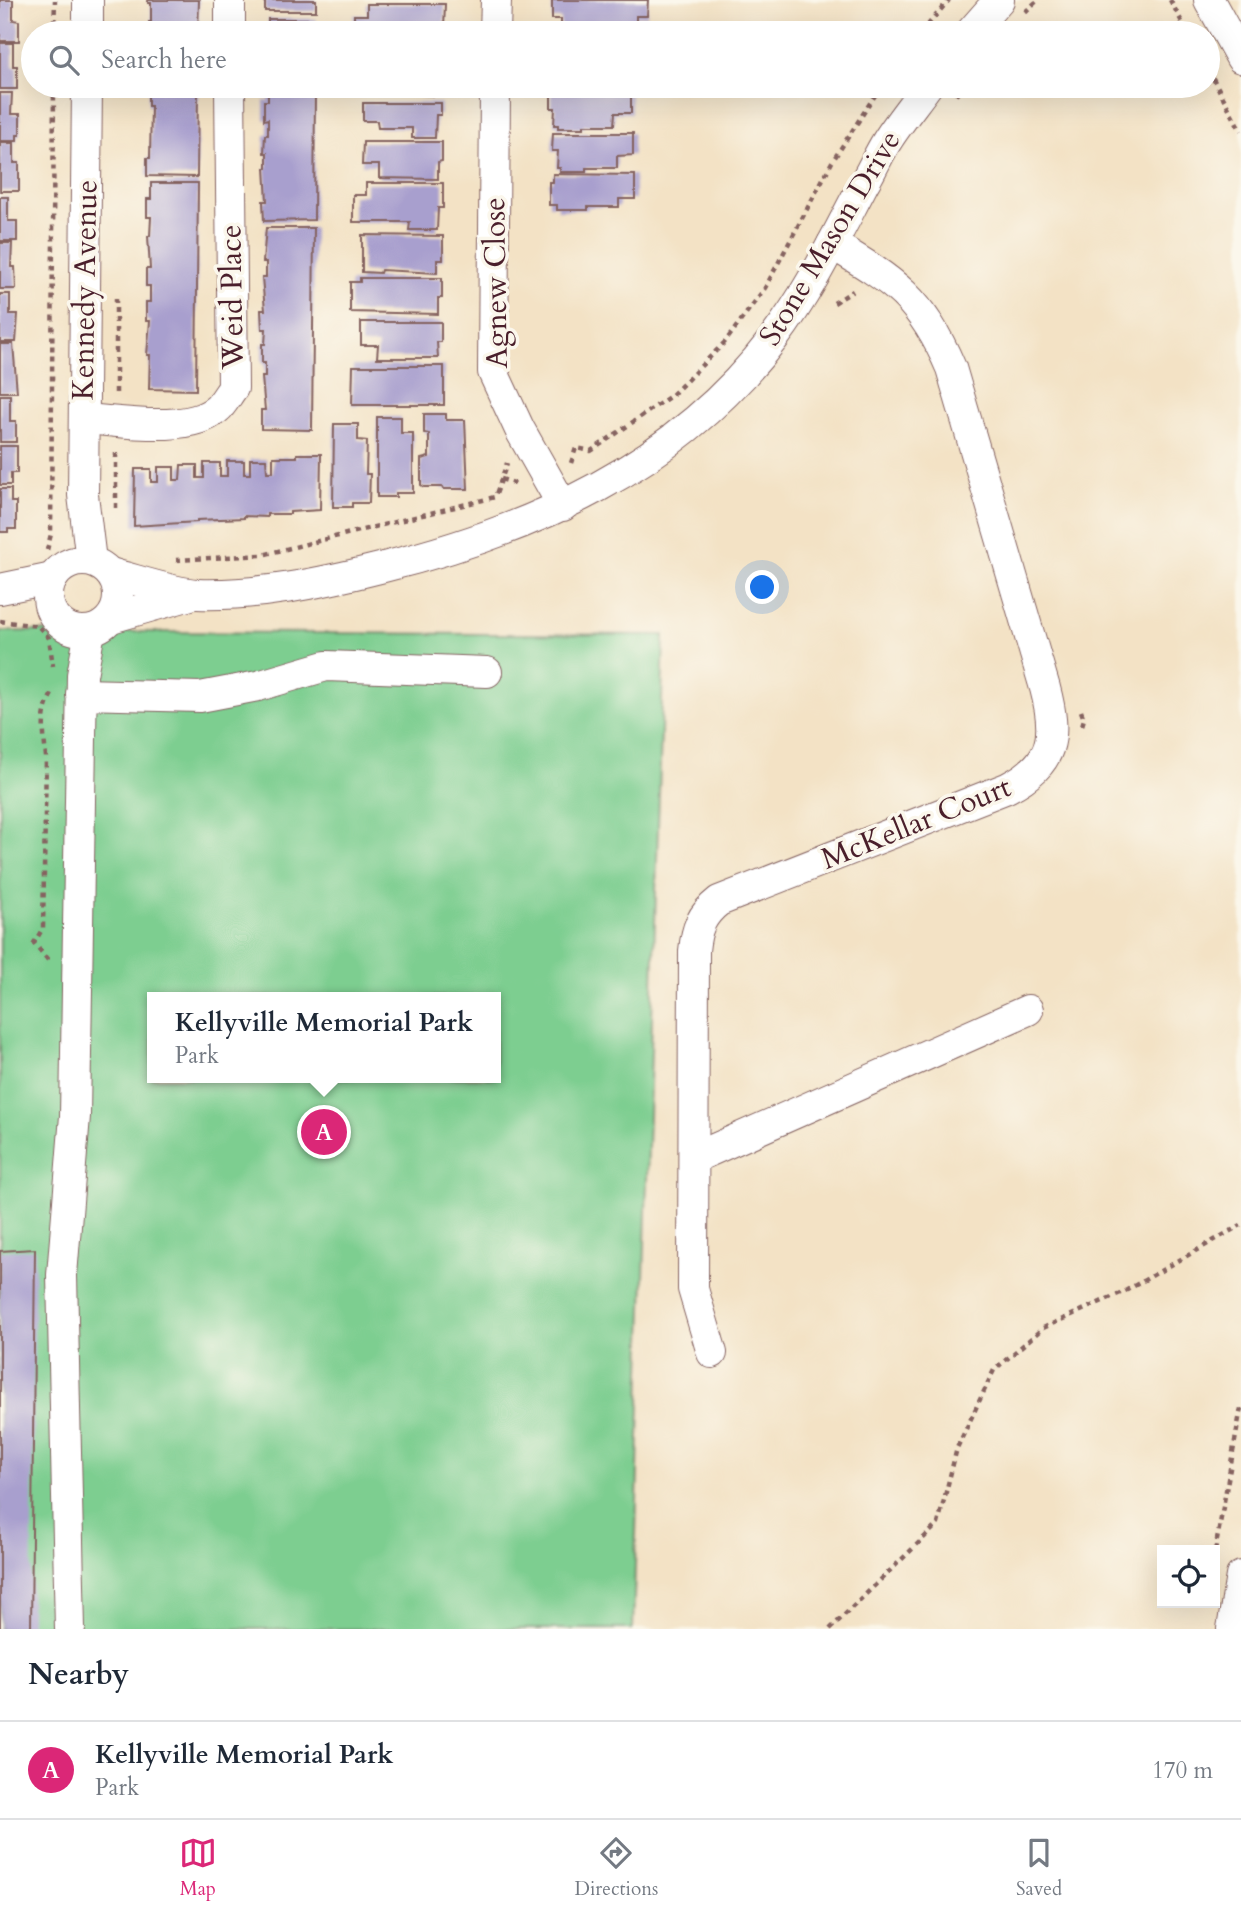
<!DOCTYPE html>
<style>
:root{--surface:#fff;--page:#f2f2f3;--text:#1f2937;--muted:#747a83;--line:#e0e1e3;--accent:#db2777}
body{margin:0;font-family:Cardo,serif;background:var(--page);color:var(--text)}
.controls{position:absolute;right:21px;bottom:21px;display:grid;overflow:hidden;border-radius:0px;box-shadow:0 7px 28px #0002}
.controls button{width:63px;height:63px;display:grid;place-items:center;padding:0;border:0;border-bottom:2px solid var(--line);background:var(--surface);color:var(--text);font:35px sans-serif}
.you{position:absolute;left:763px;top:588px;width:24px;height:24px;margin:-18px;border:5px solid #fff;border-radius:50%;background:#1a73e8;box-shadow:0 0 0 10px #1a73e833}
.badge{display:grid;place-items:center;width:46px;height:46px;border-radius:50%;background:var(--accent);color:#fff;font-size:23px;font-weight:700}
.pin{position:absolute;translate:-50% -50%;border:4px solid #fff;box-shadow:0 2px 7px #0006}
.popup{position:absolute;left:147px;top:992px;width:354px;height:91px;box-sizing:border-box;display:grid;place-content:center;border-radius:0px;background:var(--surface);filter:drop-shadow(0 2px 5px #0005);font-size:23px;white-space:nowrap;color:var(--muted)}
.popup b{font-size:26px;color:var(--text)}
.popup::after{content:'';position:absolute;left:50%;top:100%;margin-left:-14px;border:14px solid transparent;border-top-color:var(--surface)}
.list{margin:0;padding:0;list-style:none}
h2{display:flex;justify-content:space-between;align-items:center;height:91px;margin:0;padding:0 28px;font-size:30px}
h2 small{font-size:23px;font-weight:400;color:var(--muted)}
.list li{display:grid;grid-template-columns:46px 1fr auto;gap:21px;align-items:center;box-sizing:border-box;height:98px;padding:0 28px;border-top:2px solid var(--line)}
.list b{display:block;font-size:26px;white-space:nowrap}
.list p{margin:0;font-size:23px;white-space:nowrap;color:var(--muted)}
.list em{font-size:23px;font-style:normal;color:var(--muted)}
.icon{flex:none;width:38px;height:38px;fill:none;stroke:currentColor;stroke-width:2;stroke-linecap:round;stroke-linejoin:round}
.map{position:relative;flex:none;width:1241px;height:1629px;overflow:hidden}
.search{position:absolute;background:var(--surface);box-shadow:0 7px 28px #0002;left:21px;right:21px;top:21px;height:77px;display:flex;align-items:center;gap:18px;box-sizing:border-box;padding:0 24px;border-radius:38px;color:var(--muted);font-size:26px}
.sheet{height:189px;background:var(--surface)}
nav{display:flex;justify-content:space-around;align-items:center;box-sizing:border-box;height:98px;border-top:2px solid var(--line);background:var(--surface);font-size:19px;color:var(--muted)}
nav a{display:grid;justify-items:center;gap:4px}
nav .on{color:var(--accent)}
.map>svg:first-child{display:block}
.green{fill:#7dce90;stroke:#64765e;stroke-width:2;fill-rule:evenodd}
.building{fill:#a89fce}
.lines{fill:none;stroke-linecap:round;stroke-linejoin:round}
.minor-casing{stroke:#856361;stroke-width:32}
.path{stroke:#856361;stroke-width:4.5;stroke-dasharray:5 5;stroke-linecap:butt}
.minor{stroke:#fff;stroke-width:30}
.labels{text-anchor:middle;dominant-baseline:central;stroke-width:7;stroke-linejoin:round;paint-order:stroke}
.street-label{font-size:30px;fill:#4a1f2b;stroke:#fbf7ec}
</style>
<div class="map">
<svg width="1241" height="1629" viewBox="0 0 1241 1629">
<rect width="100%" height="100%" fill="#fbf7ec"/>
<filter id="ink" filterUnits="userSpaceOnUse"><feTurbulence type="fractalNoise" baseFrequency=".0143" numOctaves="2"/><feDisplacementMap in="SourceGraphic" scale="14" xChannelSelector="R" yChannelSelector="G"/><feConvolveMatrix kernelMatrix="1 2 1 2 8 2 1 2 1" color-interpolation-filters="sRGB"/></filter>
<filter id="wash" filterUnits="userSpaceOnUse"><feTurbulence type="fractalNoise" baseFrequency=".00686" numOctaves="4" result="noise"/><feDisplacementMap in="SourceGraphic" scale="28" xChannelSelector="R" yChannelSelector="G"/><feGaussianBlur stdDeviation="1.57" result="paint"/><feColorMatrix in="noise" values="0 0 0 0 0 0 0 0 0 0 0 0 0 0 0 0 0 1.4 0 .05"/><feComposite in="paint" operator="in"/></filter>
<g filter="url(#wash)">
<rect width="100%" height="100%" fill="#f3e2c5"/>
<path class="green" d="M0 631 664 635 633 1629H0ZM152 997H495V1078H152Z"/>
<g id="blocks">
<g class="building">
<path d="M0 0H13V20L19 21V41H0Z"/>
<path d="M148 0H199L198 33H149V22H151V3H148Z"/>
<rect x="265" y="0" width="51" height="11"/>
<path d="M552 0H648L647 16H636V33H561V19H552Z"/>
<path d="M367 4H445L444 29H440L439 33H354V15H367Z"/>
<rect x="268" y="19" width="48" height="14"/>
<path d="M0 43H13V66H17V89H0Z"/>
<path d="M151 86H198L197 177 147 176V158H150L151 106H148V88Z"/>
<path d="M268 86H315L314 220 264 221 263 201H267L265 168H267V153H264L265 135H268V119L264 120V101H268Z"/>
<path d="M385 86H439V96L402 94V90H385Z"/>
<path d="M551 89H631V113H615L614 125H584V128H558V125H554L555 108H551Z"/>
<path d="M0 93H12L11 114H20V135H17V141H0Z"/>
<path d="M363 103H441V115H436L435 138H412V128H378L377 121H363Z"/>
<path d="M553 133H633V155L617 156V168H586V172H560V168H557L558 151H552Z"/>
<path d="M363 142H442V161L438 162V179L379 178V165H362Z"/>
<path d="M0 143H14V163H19V191H0Z"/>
<path d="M553 174 635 175V199H619V207H588V210H557V205H549V182H553Z"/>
<path d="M151 183H198L196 390 149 389 150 355H147L150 321H146V302H150V286H146V269H150L148 236H150L151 217H147V199H151Z"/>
<path d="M366 183H443V208H438L437 230H409L410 222H353V195H366Z"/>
<path d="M0 197H8V221H17V241H0Z"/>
<path d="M266 228H314L312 430 261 429V410H265L262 377H265V363H262V344H265L266 329H262L261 310H265L262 277H266V262H263Z"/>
<path d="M362 235 443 236V260H437V273L381 270 380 273 362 272Z"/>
<path d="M0 243H12L11 267H15L16 289H0Z"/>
<path d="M360 278H442V298H438V314L350 312V282H360Z"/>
<path d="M0 294H10V314H18L16 342H0Z"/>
<path d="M361 322H441V342H437L438 358H377L378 345H361Z"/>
<path d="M0 344H13L17 392H0Z"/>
<path d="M353 366H444V405H352Z"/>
<path d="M0 395H10V421H16V442H0Z"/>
<path d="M424 414H446V420H465L468 489H443L442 487H424L421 485V459L429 457V434L424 433Z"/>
<path d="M377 417H401V433H413V493H396V497H377Z"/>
<path d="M334 424H358V440L367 441 366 474H370L369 503H352V507H333Z"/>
<path d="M0 446H17V473H11V485H0Z"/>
<path d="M297 454H321L320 510 290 512V514H267V517L244 516V518L197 520V522L134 526 135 469H151V482H158V467H174V480H180L181 465H197V478H204V463H220V476H227V461H244V474H250V459H266L267 472H273V457H297Z"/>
<path d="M0 489H11V502H16V529H8V532H0Z"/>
<path d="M35 1249 31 1629H0V1251Z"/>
</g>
</g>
</g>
<g filter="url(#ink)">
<use href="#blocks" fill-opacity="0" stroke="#856361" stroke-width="2"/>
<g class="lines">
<defs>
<g id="minor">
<path d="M230 0V33"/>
<path d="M1209 0 1241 58"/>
<path d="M88 33V0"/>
<path d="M495 33 496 0"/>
<path d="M970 33 999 0"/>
<path d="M87 86 83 495 91 561"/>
<path d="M495 86 493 372 520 430 563 506"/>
<path d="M84 419C120 421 188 434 217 409 223 404 228 394 233 388L230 86"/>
<circle cx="83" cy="596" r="35"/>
<path d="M110 573C134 579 175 593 197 594 259 596 320 583 380 568 533 530 676 467 774 338 810 291 836 236 864 183 872 170 878 155 887 141 899 122 914 104 927 86"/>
<path d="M0 589 53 578"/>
<path d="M111 618 194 594"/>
<path d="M81 694 200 697 258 686 326 666 487 672"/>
<path d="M694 1158 1028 1010"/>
<path d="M712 1353 693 1289 694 951C696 929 701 915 719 901L1007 788C1054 764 1058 737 1045 688L951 368C921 298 895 282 832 244"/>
<path d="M70 1629 62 1275 75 1116 82 675 90 631"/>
<path d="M1232 1629 1241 1576"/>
</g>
</defs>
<use href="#minor" class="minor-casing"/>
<g class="path">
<path d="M1170 0 1188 33"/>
<path d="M1025 12 1038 0"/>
<path d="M54 33 55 0"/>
<path d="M921 33 949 0"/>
<path d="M1208 69 1241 131"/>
<path d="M956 95 963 86"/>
<path d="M834 303 853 291"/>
<path d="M116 393V297"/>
<path d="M571 463 576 448 591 451 672 395 725 342 765 288 832 162 881 86"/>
<path d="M501 479 517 484"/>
<path d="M116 508V451"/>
<path d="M47 550 51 534 54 86"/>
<path d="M176 560 262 555 495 497 507 463"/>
<path d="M0 621 38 626 49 638 53 666"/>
<path d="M1081 711 1084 719 1081 729"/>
<path d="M48 960 34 943 43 928 46 757C44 735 40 713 52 694"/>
<path d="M1215 1551 1241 1408"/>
<path d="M830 1629 938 1524 957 1448 994 1370 1043 1328 1127 1290 1241 1225"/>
</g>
<use href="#minor" class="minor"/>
</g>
</g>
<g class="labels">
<g class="street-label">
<text transform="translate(830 238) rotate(-59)">Stone Mason Drive</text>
<text transform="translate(496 283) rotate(-91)">Agnew Close</text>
<text transform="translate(85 290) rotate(-89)">Kennedy Avenue</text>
<text transform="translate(232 297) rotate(-91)">Weid Place</text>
<text transform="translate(916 823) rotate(-22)">McKellar Court</text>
</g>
</g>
</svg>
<div class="controls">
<button><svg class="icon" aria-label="locate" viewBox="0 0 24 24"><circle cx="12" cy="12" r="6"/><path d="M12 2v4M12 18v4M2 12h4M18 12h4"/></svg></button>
</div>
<div class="you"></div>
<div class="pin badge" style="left:324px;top:1132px">A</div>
<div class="popup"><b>Kellyville Memorial Park</b>Park</div>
<div class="search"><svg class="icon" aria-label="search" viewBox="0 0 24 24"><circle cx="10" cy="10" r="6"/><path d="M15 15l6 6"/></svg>Search here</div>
</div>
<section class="sheet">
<h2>Nearby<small></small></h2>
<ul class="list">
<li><span class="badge">A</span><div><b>Kellyville Memorial Park</b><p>Park</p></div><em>170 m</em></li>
</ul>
</section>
<nav>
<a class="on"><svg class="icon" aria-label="map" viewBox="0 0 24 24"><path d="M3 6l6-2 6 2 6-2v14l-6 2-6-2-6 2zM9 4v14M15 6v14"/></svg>Map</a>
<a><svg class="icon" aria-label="directions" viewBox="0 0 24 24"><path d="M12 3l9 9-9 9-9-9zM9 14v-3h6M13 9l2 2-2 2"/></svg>Directions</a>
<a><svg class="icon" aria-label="saved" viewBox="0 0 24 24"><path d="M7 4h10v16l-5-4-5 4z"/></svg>Saved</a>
</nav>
